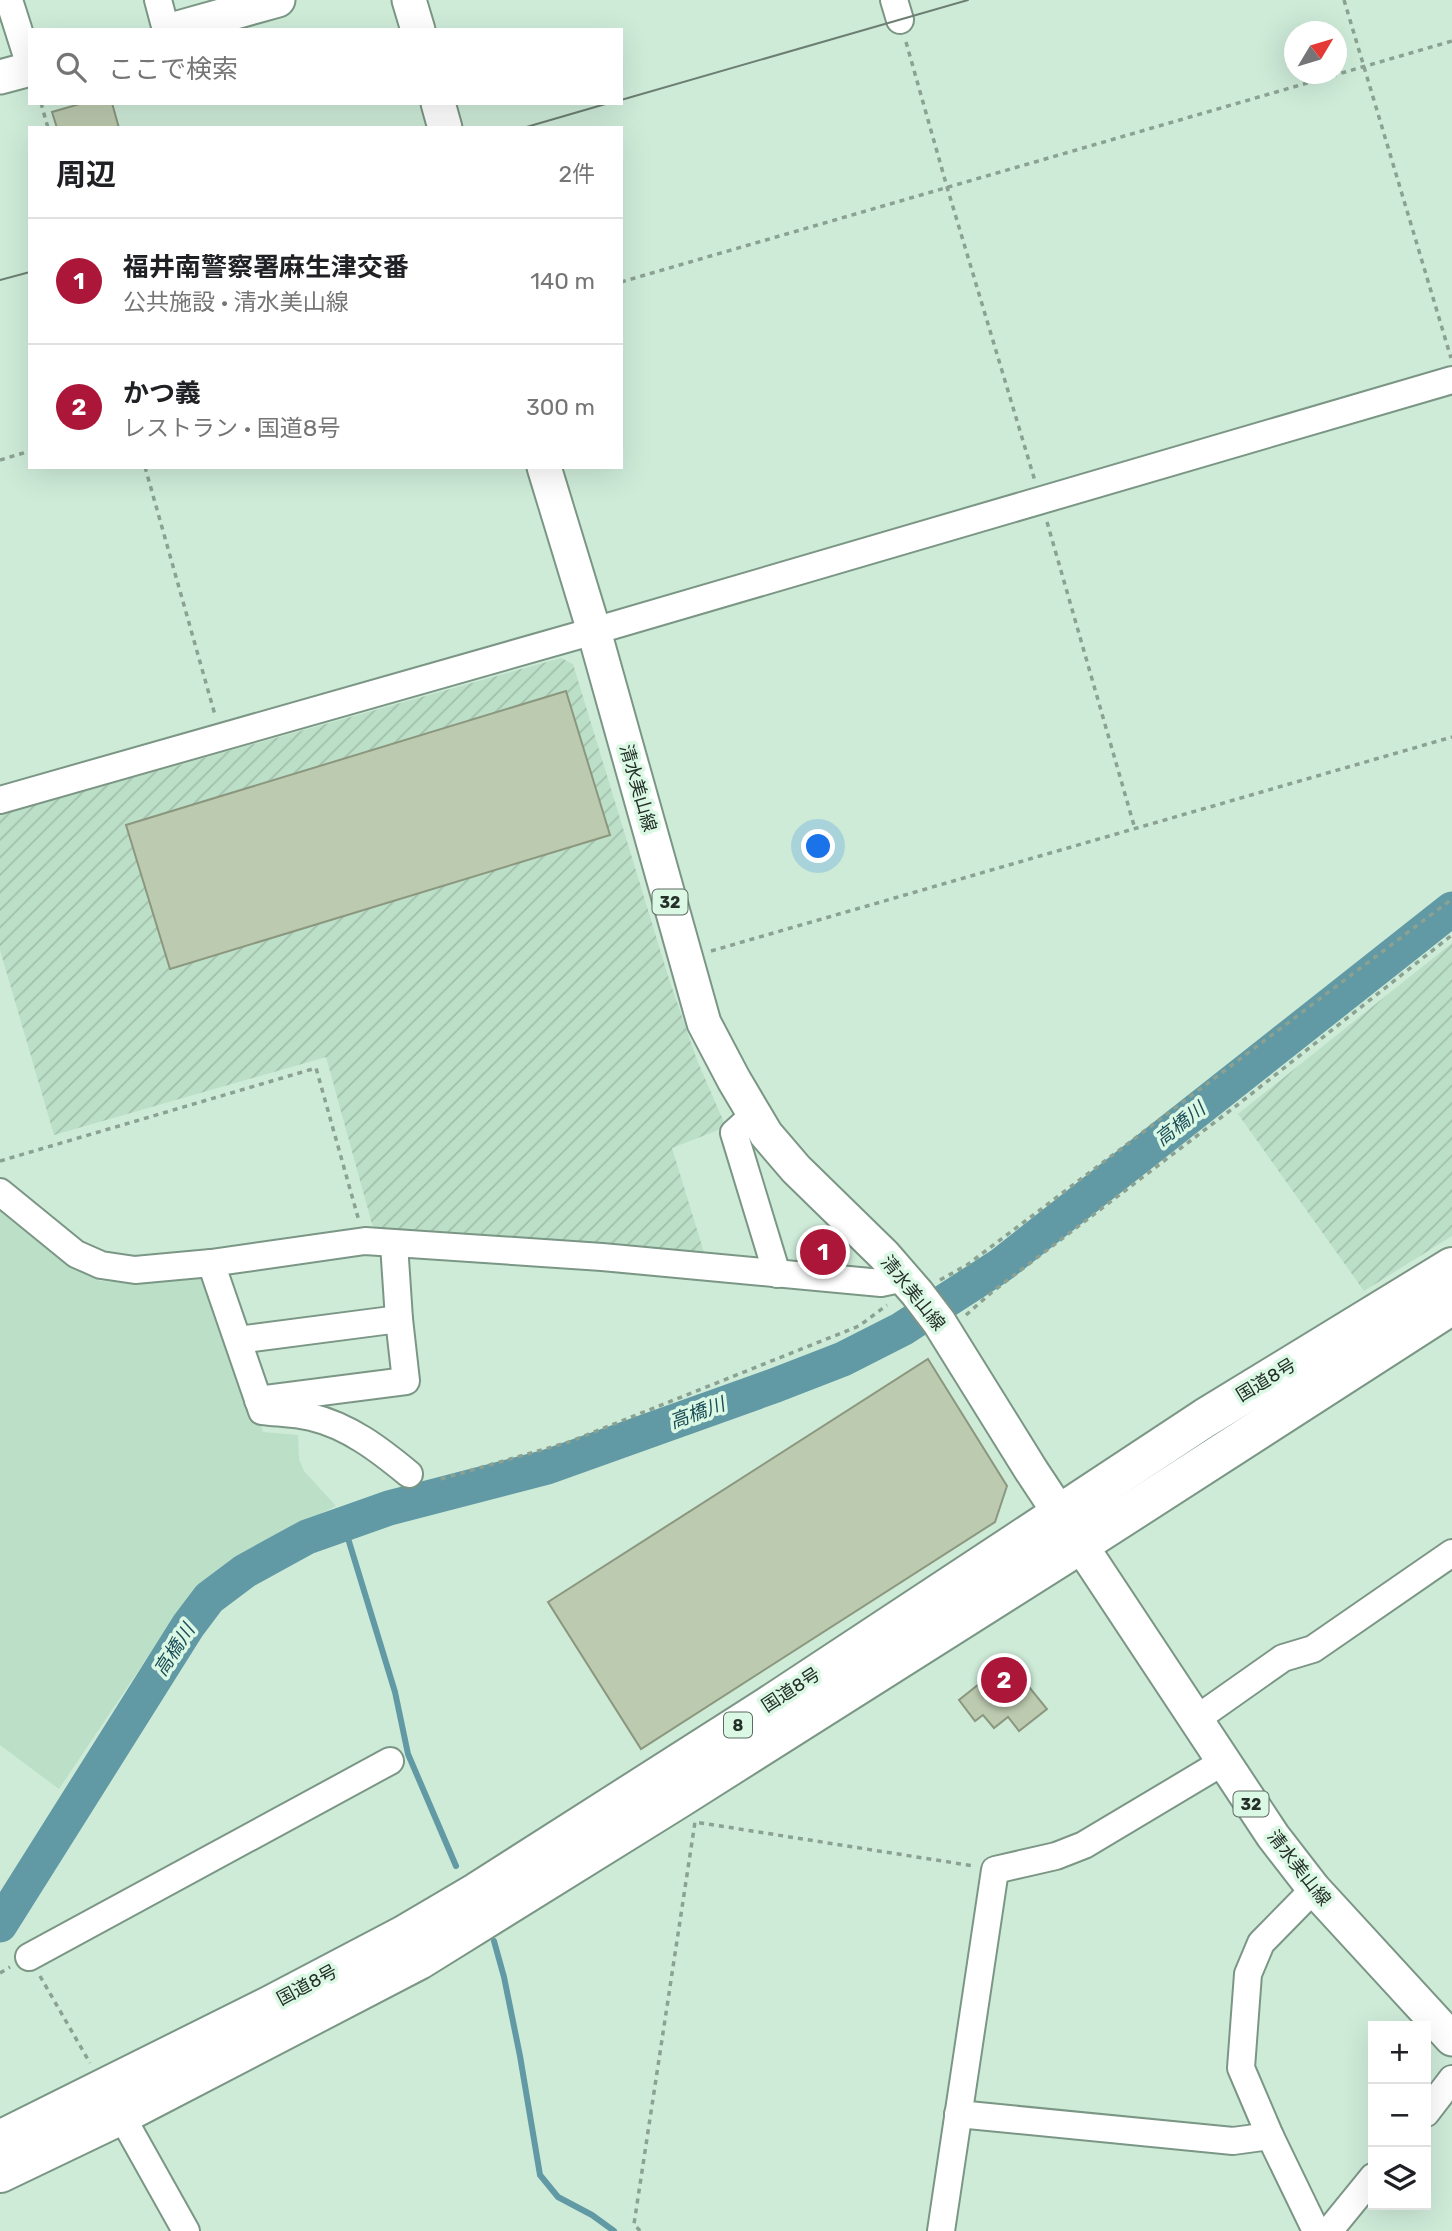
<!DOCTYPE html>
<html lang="ja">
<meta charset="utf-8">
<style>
:root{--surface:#fff;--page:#f2f2f2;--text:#202124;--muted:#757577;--line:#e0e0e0;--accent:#ab1639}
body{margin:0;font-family:Rubik,"Noto Sans JP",sans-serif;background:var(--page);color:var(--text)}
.controls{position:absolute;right:21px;bottom:21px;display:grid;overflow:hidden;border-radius:0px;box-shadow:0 7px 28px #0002}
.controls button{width:63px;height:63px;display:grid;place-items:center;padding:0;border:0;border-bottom:2px solid var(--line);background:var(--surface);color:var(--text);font:35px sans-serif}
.compass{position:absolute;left:1284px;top:21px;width:63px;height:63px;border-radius:50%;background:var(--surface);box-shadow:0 7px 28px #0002;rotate:52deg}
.you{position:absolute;left:819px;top:847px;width:24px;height:24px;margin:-18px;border:5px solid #fff;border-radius:50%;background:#1a73e8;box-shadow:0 0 0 10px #1a73e833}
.badge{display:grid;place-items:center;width:46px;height:46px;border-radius:50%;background:var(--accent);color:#fff;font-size:23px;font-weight:700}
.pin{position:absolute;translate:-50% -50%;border:4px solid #fff;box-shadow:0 2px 7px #0006}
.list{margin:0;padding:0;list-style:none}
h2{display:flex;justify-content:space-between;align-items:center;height:91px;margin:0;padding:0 28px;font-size:30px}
h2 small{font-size:23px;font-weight:400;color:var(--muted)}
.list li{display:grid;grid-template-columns:46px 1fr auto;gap:21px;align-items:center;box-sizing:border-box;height:126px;padding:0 28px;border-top:2px solid var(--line)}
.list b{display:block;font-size:26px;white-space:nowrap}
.list p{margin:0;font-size:23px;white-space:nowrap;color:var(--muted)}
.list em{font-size:23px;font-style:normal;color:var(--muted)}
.icon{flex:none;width:38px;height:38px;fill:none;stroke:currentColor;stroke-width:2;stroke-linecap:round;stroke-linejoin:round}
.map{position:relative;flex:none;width:1452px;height:2231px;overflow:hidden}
.search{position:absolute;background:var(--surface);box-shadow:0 7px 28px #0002;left:28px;top:28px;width:595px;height:77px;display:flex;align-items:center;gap:18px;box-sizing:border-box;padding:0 24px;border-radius:0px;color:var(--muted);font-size:26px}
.panel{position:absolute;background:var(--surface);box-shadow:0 7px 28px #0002;left:28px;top:126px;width:595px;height:343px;border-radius:0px}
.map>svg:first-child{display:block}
.built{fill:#bcdfc8}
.industrial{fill:url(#industrial-furrows)}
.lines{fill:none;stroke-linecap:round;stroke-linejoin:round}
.stream{stroke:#6199a5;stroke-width:6}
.river{stroke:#6199a5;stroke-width:35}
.building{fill:#bccaaf;stroke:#8b977e;stroke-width:2}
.minor-casing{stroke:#7b9685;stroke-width:30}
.major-casing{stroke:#7b9685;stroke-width:37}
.highway-casing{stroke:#7b9685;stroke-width:42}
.path{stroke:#8ba192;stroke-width:3.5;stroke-dasharray:5 5;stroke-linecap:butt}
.minor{stroke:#fff;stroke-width:26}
.major{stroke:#fff;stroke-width:33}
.highway{stroke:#fff;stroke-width:38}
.tram{stroke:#6d7f73;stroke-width:2}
.labels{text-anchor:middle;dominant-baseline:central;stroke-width:7;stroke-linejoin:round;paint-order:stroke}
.shield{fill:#dbf8e5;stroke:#5b6b61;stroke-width:2}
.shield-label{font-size:16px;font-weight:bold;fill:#242f28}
.street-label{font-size:18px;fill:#242f28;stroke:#dbf8e5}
.water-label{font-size:19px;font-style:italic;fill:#1b4d57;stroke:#dbf8e5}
</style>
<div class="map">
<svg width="1452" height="2231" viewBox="0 0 1452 2231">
<defs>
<pattern id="industrial-furrows" width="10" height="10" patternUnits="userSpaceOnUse" patternTransform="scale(1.75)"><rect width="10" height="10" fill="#bcdfc8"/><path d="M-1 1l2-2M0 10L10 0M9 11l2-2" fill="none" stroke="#a1c0ac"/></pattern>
</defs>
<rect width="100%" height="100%" fill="#ceebd8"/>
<path class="built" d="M0 1208 77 1267 100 1281 133 1283 198 1276 213 1293 263 1432 298 1435 299 1459 304 1471 336 1506 252 1547 194 1588 59 1789 0 1745Z"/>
<g class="industrial">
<path d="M561 658 573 664 669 979 697 1060 726 1127 672 1148 706 1259 378 1234 372 1224 326 1057 54 1135 0 950V815Z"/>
<path d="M1452 943V1236L1364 1291 1238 1114Z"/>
</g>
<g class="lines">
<g class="stream">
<path d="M343 1522 395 1692 408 1754 456 1866"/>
<path d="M494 1941 504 1977 520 2056 540 2175 558 2197 592 2215 614 2231"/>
</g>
<path class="river" d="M0 1925 188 1626 209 1598 245 1571 307 1537 389 1508 547 1467 776 1385 843 1359 902 1329 1001 1265 1452 909"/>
</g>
<g class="building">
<path d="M83 103H112L119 128H57L52 112Z"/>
<path d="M566 691 610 835 170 969 126 825Z"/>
<path d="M928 1359 1007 1486 995 1522 641 1749 548 1602Z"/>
<path d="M1008 1661 1047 1709 1019 1731 1008 1717 994 1728 983 1715 975 1721 959 1700Z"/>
</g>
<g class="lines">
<defs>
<g id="minor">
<path d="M9 0 30 66"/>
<path d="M158 0 166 30"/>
<path d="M894 0 900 20"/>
<path d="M0 800 594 631 1452 380"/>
<path d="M754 1115 734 1133 777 1274"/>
<path d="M0 1192 76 1254 101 1265 135 1270 211 1263 365 1241 602 1257 881 1283 905 1278"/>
<path d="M211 1263 262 1411C278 1413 295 1413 311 1417 349 1426 380 1450 409 1474"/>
<path d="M238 1340 399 1319"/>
<path d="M258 1400 406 1381 399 1319 394 1244"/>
<path d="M1195 1720 1283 1658 1313 1649 1452 1553"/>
<path d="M1314 1889 1261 1943 1248 1974 1241 2068 1270 2136 1316 2231"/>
<path d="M29 1957 390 1761"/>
<path d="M1426 2113 1452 2079"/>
<path d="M958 2114 1233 2141 1270 2136"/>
<path d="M121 2115 186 2231"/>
<path d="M941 2231 995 1870 1056 1856 1084 1845 1223 1762"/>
<path d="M1329 2231 1373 2177"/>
</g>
<g id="major">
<path d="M409 0 418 30"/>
<path d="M171 30 278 0"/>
<path d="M0 77 30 69"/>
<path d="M438 103 445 128"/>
<path d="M544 467 594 631 704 1023 734 1080 766 1134 796 1169 884 1255 917 1293 939 1322 1031 1470 1273 1836 1314 1889 1452 2039"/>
</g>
<g id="highway">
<path d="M0 2140 269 2006 404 1935 477 1892 767 1707 1205 1418 1452 1267"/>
<path d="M0 2173 121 2115 419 1960 678 1799 1081 1544 1452 1305"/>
</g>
</defs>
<use href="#minor" class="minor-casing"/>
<use href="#major" class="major-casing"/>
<use href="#highway" class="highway-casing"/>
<g class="path">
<path d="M1344 0 1451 358"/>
<path d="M906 42 947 187 1035 481"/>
<path d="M41 103 48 128"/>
<path d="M621 282 1452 41"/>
<path d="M0 460 30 451"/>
<path d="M145 467 215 715"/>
<path d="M1047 522 1135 829"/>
<path d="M711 951 1452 737"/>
<path d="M0 1161 316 1068 359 1221"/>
<path d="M940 1280 967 1265 1452 899"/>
<path d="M966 1315 992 1292 1236 1106 1452 935"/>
<path d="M441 1479 569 1442 859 1326 887 1305"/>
<path d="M0 1973 10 1967"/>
<path d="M40 1976 90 2063"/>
<path d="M640 2231 634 2224 695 1822 974 1866"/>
</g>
<use href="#minor" class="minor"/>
<use href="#major" class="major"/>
<use href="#highway" class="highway"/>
<g class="tram">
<path d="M621 100 968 0"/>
<path d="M523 128 609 103"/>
<path d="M0 280 30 272"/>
</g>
</g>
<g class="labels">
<g class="shield">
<rect x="652.5" y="889.5" width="35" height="25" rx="5"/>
<rect x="724" y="1712.5" width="28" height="25" rx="5"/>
<rect x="1233.5" y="1791.5" width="35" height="25" rx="5"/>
</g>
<g class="shield-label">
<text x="670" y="902">32</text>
<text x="738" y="1725">8</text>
<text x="1251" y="1804">32</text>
</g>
<g class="street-label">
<text transform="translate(638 788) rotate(74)">清水美山線</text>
<text transform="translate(913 1293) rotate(51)">清水美山線</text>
<text transform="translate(1266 1380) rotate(-31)">国道8号</text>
<text transform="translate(791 1690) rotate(-33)">国道8号</text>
<text transform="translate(1299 1868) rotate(52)">清水美山線</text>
<text transform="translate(307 1985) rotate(-28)">国道8号</text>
</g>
<g class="water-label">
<text transform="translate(1180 1124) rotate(-38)">高橋川</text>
<text transform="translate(697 1413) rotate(-20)">高橋川</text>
<text transform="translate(174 1650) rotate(-57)">高橋川</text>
</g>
</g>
</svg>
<div class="controls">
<button>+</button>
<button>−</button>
<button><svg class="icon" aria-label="layers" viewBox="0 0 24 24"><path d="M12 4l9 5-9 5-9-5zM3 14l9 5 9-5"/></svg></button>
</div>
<svg class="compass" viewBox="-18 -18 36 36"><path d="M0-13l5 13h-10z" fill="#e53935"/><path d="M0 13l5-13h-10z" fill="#757577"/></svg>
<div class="you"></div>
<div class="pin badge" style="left:823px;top:1252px">1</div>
<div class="pin badge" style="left:1004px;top:1680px">2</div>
<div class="search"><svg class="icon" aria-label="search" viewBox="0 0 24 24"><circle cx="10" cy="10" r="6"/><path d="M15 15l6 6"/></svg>ここで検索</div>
<section class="panel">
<h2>周辺<small>2件</small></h2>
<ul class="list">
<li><span class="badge">1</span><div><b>福井南警察署麻生津交番</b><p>公共施設 · 清水美山線</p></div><em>140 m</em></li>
<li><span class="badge">2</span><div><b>かつ義</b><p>レストラン · 国道8号</p></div><em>300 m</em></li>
</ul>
</section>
</div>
